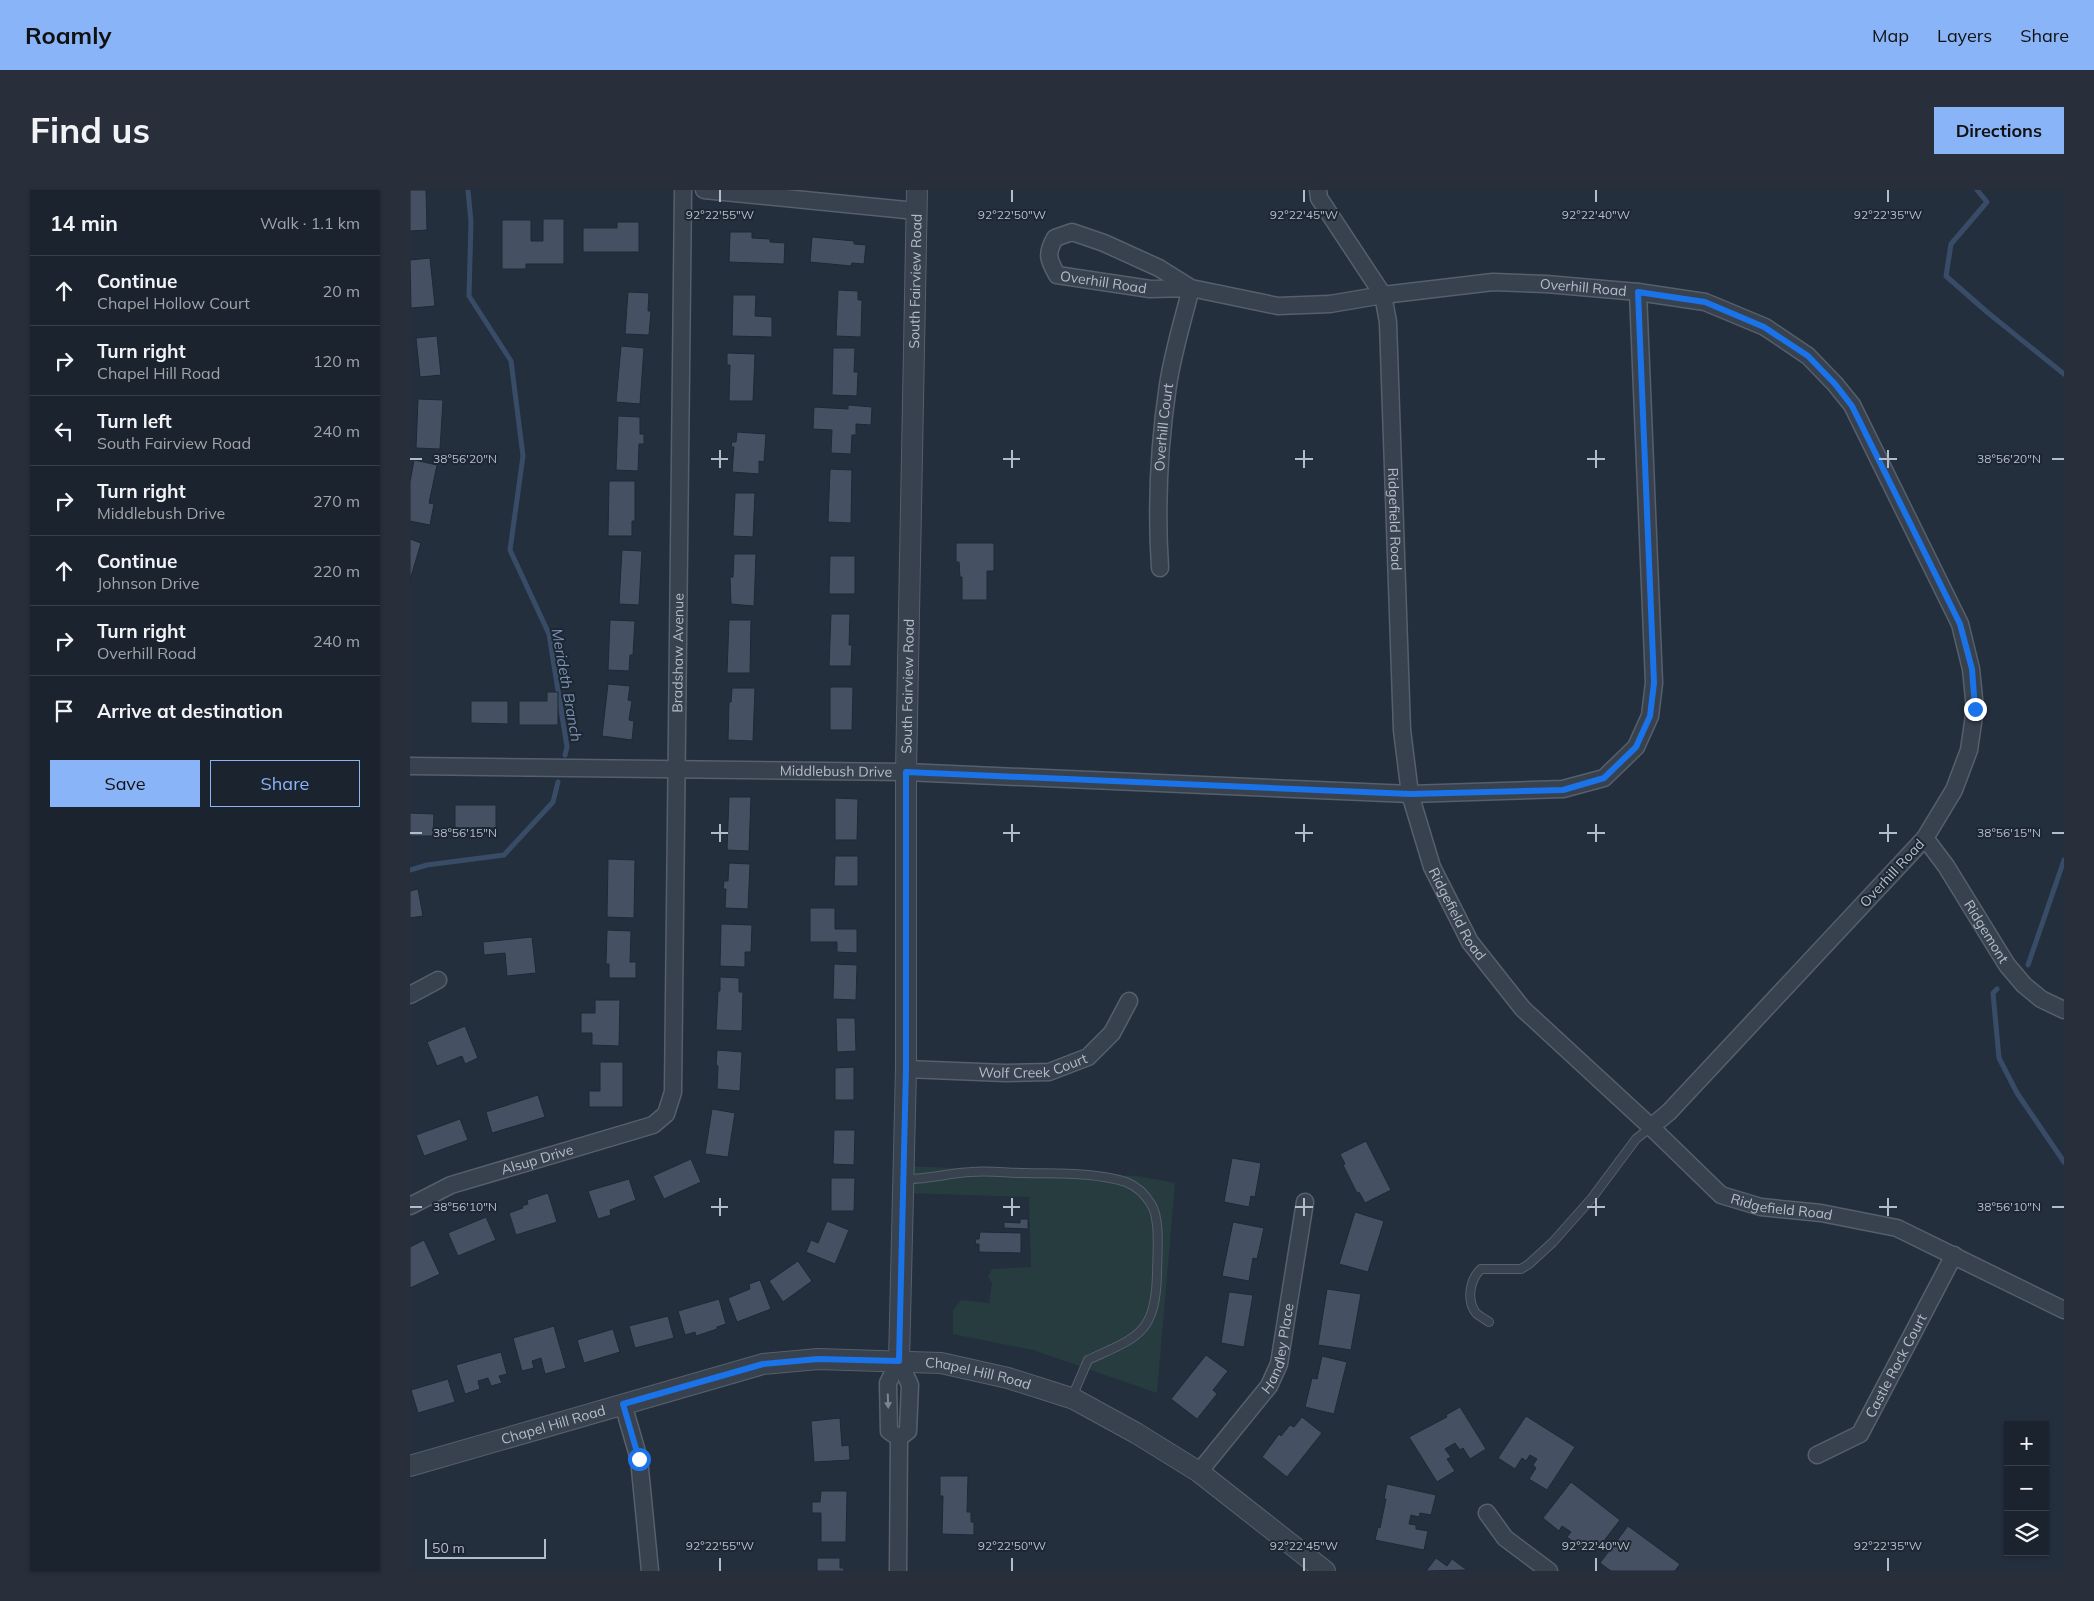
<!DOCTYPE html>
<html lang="en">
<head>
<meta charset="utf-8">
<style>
  :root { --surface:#1b232e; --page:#282f3a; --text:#f1f3f6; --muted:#a0a4aa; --line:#39404a; --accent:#8ab4f8 }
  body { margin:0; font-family:Mulish,sans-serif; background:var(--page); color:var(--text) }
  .controls { position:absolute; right:15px; bottom:15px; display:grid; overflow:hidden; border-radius:0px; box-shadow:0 1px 4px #0004 }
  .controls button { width:45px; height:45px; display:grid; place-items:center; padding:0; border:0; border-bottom:1px solid var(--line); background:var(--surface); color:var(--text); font:25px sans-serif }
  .scale { position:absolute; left:15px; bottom:12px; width:121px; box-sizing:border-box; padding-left:5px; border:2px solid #b4bcc9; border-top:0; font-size:14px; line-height:18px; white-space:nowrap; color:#b4bcc9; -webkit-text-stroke:4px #1d2633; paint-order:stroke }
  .stop { position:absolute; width:15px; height:15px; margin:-11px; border:4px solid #1a73e8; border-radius:50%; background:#fff }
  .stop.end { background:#1a73e8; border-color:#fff; box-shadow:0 1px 5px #0008 }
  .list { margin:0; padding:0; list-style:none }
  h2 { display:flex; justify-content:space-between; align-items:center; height:65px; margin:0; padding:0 20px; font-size:21px }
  h2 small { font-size:16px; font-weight:400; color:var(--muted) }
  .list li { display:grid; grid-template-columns:32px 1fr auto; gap:15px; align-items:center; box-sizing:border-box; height:70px; padding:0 20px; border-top:1px solid var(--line) }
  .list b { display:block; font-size:19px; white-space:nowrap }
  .list p { margin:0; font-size:16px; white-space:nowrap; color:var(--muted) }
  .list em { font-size:16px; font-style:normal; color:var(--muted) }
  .actions { display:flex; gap:10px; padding:15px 20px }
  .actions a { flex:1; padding:11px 0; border:1px solid var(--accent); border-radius:0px; text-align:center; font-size:18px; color:var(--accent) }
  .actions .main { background:var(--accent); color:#111 }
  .icon { flex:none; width:28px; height:28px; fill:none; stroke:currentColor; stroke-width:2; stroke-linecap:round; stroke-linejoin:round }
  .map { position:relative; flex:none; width:1654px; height:1381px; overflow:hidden; border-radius:0px }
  header { display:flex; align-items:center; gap:30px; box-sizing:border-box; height:70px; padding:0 25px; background:var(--accent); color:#111 }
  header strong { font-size:24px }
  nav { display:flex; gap:28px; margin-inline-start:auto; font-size:18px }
  .intro { display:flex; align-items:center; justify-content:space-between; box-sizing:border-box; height:120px; padding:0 30px }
  h1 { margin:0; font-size:35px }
  .button { padding:12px 22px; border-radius:0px; background:var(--accent); color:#111; font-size:18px; font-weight:700 }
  main { display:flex; gap:30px; padding:0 30px }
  aside { flex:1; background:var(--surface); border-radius:0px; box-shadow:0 1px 4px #0004 }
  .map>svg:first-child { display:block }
  .green { fill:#263c3f }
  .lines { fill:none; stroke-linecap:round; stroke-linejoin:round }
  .stream { stroke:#394c67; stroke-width:5 }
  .building { fill:#455162; stroke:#1f2835 }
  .service-casing { stroke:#565f6c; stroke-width:10 }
  .minor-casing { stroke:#565f6c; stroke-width:19 }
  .tertiary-casing { stroke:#565f6c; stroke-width:22 }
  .service { stroke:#38414e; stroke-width:8 }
  .minor { stroke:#38414e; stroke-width:16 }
  .tertiary { stroke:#38414e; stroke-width:20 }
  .oneway { fill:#7c8592 }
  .route { stroke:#1a73e8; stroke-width:6 }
  .ticks { fill:none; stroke:#b4bcc9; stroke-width:2 }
  .labels { text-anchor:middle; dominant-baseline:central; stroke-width:4; stroke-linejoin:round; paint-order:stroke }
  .street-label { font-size:14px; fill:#b4bcc9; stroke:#1d2633 }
  .water-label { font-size:15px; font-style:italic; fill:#7c92b1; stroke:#1d2633 }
  .ticks-label { font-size:12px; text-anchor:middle; fill:#b4bcc9; stroke:#1d2633; stroke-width:4; stroke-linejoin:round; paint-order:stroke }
</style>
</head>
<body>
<header>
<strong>Roamly</strong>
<nav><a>Map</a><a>Layers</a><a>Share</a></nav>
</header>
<div class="intro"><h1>Find us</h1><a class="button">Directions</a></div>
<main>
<aside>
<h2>14 min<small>Walk · 1.1 km</small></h2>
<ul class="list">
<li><svg class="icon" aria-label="ahead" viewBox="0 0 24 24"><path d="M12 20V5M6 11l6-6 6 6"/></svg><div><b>Continue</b><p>Chapel Hollow Court</p></div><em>20 m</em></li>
<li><svg class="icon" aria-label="right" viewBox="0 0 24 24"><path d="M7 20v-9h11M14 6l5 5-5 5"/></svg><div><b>Turn right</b><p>Chapel Hill Road</p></div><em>120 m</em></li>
<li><svg class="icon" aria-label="left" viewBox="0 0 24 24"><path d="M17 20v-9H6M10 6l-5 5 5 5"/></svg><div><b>Turn left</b><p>South Fairview Road</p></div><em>240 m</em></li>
<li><svg class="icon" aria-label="right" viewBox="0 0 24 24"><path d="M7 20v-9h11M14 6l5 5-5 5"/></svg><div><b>Turn right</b><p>Middlebush Drive</p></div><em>270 m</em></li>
<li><svg class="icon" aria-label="ahead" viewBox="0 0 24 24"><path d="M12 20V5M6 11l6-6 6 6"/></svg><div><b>Continue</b><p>Johnson Drive</p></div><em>220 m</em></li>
<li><svg class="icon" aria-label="right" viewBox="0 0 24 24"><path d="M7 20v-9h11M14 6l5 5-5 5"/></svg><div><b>Turn right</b><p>Overhill Road</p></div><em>240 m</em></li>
<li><svg class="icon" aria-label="arrive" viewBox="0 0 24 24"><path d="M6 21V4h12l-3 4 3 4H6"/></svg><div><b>Arrive at destination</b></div></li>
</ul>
<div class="actions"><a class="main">Save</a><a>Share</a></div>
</aside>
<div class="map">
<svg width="1654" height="1381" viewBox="0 0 1654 1381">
  <rect width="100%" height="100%" fill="#242f3e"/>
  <!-- green -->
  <path class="green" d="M496,976L727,986L765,993L747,1203L623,1160L543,1144V1120L551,1110L579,1113L582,1093L578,1087L582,1079L621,1077L619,1007L496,1003Z"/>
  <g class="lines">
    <!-- stream -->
    <path class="stream" d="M58,0L61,32L59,106L101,171L113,266L100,360L139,444L157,557L155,565
      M1567,0L1577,12L1541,54L1536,86L1577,122L1654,184
      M0,680L17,675L94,665L143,612L148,592
      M1618,775L1654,670
      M1587,799L1583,803L1589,868L1607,903L1654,972"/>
  </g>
  <!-- building -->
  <path class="building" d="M0,0H16L17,40L0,41Z
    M133,29H154V74H116V79H92V30H121V51H133Z
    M207,32H229V62H173V38H207Z
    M320,42H342V48L360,49V52L375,53L374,74L319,72Z
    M402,47L444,51V54L456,55L454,74L442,73L441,76L400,72Z
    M20,68L25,116L1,118L0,70Z
    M428,100L448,101V110H452L451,147L426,146Z
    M218,102L239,103L238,121H241L239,145L215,144Z
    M323,105H346L345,126L362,127V147L322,146Z
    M27,146L31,185L10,187L6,148Z
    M211,156L234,158L230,214L206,212Z
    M423,158H445L444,182H448L447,206L422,205Z
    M317,163L345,164L343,211H319L320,175H317Z
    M8,209L33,210L30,259L6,258Z
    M438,215L462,217L461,235L446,234V245H442L441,264L421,263L422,240L403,239L404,217L438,219Z
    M208,226L230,227V244H234V254H229L228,281L206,280Z
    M327,242L356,244L354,272L349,271V284L322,282L324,257H321L322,252H326Z
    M4,270L27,275L19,313L24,314L20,335L0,331V292Z
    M420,279L442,280L441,333L418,332Z
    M199,291H225V331H222V346H198Z
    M325,303H345L343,347L323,346Z
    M0,349L11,353L0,390Z
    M546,353H584V381H577V410H552V387H550L549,372H546Z
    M212,360L232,361L229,415L209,414Z
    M324,364H346L344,416L321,414L320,387H323Z
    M420,366H445V404H419Z
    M421,424H440L439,455H442L441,476H419Z
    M200,430L225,431L223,465H220L219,481L198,480Z
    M319,430H341L340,483H317Z
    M198,494L220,496L218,510L222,511L219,530L224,531L222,550L192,546Z
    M420,497H443L442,540H420Z
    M322,498H345L343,551L318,550L319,512H321Z
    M137,502H148V535H109V511H137Z
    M61,511H98V534L61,533Z
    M319,607H341L339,661L317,660Z
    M425,608L448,609L447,650H425Z
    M45,615H86V638H45Z
    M0,623L24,624L23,646H0Z
    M425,666H448V696H424Z
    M198,669L225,670L224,728L197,727Z
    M319,673L340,674L338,719L315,718L316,699H313L314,691H318Z
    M8,699L13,726L0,728V701Z
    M400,718H425V739H447V763L427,762V752H400Z
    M311,734L342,735L341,762H335V777L310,776Z
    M197,740L221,741L220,772H226V788H199V774H196Z
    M122,747L126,783L97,786L95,763L74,765L73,752Z
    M424,774L447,775L446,810L423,809Z
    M310,787L329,788V802H333L332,841L306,840L308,801H310Z
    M185,810H210L209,856L182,855V843H171V823H185Z
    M426,828H445L446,861L427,862Z
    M55,836L68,868L55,874L52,866L27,876L17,852Z
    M307,860L332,862L330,901L307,899L308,876L306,875Z
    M190,872H213V917H179V901H190Z
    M444,877V910H425V878Z
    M128,905L135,927L82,943L76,922Z
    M302,919L325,923L318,967L295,964Z
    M50,929L58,950L14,966L6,945Z
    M424,940H445L444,975L423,974Z
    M956,951L981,1000L955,1013L949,1002L947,1003L933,975L935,974L930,964Z
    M822,968L851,973L845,1007L841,1006L839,1017L814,1012Z
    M281,969L291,992L254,1009L243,986Z
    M421,988H445L444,1021H421Z
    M219,989L226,1010L200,1020L201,1025L188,1029L178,1001Z
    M138,1003L147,1032L106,1045L99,1023L113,1018L112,1016L118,1014L117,1010Z
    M945,1022L974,1031L958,1082L929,1074Z
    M76,1027L86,1050L48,1066L38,1043Z
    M610,1029H618V1039L594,1038V1032L610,1033Z
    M417,1031L439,1040L425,1074L396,1062L401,1050L408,1053Z
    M823,1032L854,1038L847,1069L843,1068L839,1091L812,1086Z
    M570,1042L611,1043V1063L569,1062V1054H565L566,1049H569Z
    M14,1050L30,1084L0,1098V1057Z
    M388,1071L402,1091L373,1112L359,1091Z
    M350,1090L361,1119L327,1132L318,1108L340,1099L339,1094Z
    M917,1099L951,1104L941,1160L908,1155Z
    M819,1102L843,1105L834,1157L811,1153Z
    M309,1109L316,1134L307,1137V1139L286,1146L285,1142L275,1145L268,1121Z
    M258,1126L264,1148L225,1158L219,1136Z
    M144,1136L156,1178L135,1184L131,1168L122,1171L124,1178L112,1181L103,1148Z
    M203,1139L210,1162L174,1173L167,1150Z
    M91,1162L97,1184L89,1186L92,1193L81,1196L78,1188L68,1191L70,1199L55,1204L46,1175Z
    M796,1165L818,1181L803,1200L807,1204L787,1229L761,1209Z
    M912,1166L937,1172L924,1224L895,1217L902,1188L907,1189Z
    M38,1189L45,1212L8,1223L1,1200Z
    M1050,1217L1076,1259L1060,1269L1053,1258L1050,1260L1045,1253L1035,1259L1041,1267L1037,1269L1045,1281L1027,1292L999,1247L1037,1227L1036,1225Z
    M1116,1226L1165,1257L1137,1300L1119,1289L1126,1278L1123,1275L1127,1269L1120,1265L1116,1271L1112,1268L1105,1279L1088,1268Z
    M892,1227L912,1243L877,1287L852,1267L869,1244L871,1246L880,1235L884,1237Z
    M430,1228L432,1256L439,1255L440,1270L404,1272L401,1231Z
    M530,1286H558L557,1322H561V1332H564V1345L532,1344L533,1306H530Z
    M1161,1292L1210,1330L1187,1360L1177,1353L1172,1359L1157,1347L1161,1342L1152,1336L1149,1341L1133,1328Z
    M977,1294L1026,1305L1021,1325L1010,1323L1009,1327L1001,1325L999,1334L1006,1335V1339L1018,1341L1014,1360L965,1350L968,1337L970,1338L976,1309H974Z
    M411,1301H437L436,1352H411V1323H402V1312H410Z
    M1218,1336L1270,1374L1265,1381H1201L1190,1373Z
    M407,1368H430V1378H434V1381H407Z
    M1026,1368L1037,1376L1042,1369L1057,1380L1016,1381Z"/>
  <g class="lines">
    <defs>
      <path id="service" d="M494,989C517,990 538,983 561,982C578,980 597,983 614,983C648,984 683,982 716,992C726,996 735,1004 741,1014C751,1029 747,1066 747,1085C745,1145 727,1147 678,1170L662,1207
        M1079,1132C1075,1129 1069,1126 1066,1123C1056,1110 1060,1089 1071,1079H1111L1119,1074L1143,1052L1182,1008L1226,949L1241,937"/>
      <g id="minor">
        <path d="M294,0L506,21"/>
        <path id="s1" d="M908,0L909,8L973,105L978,132L992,540L1000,604L1022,677L1060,752L1113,819L1241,937L1311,1005L1351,1017L1411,1023L1487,1038L1654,1120"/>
        <path id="s2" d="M750,378C746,317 749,255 758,195C763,162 773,130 781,98L749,78L694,53L662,42L645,48C636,64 638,69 647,85L740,99L781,98L868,116L920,114L973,105L1083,92L1136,94L1228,102L1295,112L1355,137L1398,166L1425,194L1442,215L1550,434L1561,479L1565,519L1559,560L1544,600L1515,648L1259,922L1241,937"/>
        <path id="s3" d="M0,576L496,582L1000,604L1153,599L1194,588L1226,557L1240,526L1244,493L1228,102"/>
        <path id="s4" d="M1515,648L1536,676L1597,775L1614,795L1631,809L1654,820"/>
        <path d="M0,805L28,790"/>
        <path id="s5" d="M496,879L595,883L639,882L678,867L702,843L719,811"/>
        <path id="s6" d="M0,1016L41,995L243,935L256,924L263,902L273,0"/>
        <path d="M489,1171L478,1193L479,1241L489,1248"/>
        <path d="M489,1171L500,1195L498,1241L489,1248"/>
        <path d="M213,1214L229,1269L240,1381"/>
        <path id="s7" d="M1407,1265L1450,1244L1544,1065"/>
        <path id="s8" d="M789,1282L859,1196L869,1174L895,1012"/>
        <path d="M1077,1323L1095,1348L1139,1381"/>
        <path d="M488,1381L489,1248"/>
      </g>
      <g id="tertiary">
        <path id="s9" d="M489,1171L496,879V582L507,0"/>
        <path id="s10" d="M0,1276L353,1174L408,1169L531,1173L598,1188L664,1209L726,1243L789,1282L915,1381"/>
      </g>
    </defs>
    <!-- service casing -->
    <use href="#service" class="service-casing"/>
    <!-- minor casing -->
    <use href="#minor" class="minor-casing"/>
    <!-- tertiary casing -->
    <use href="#tertiary" class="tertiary-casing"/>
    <!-- service -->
    <use href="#service" class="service"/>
    <!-- minor -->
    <use href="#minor" class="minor"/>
    <!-- tertiary -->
    <use href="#tertiary" class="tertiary"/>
  </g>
  <!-- one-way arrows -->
  <defs><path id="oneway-solid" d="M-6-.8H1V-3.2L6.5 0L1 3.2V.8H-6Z" transform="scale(1.25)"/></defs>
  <use class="oneway" href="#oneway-solid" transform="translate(478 1211) rotate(88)"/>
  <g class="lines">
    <!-- route -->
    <path class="route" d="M229,1269L213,1214L353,1174L408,1169L489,1171L496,879V582L1000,604L1153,600L1194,588L1226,557L1240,526L1244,493L1228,102L1295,112L1354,137L1398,166L1425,194L1442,216L1550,434L1562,479L1565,519"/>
  </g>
  <!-- ticks -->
  <path class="ticks" d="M310,0V12M602,0V12M894,0V12M1186,0V12M1478,0V12M310,260V278M602,260V278M894,260V278M1186,260V278M1478,260V278M0,269H12M301,269H318M593,269H610M885,269H903M1177,269H1195M1469,269H1487M1642,269H1654M310,634V652M602,634V652M894,634V652M1186,634V652M1478,634V652M0,643H12M301,643H318M593,643H610M885,643H903M1177,643H1195M1469,643H1487M1642,643H1654M310,1008V1026M602,1008V1026M894,1008V1026M1186,1008V1026M1478,1008V1026M0,1017H12M301,1017H318M593,1017H610M885,1017H903M1177,1017H1195M1469,1017H1487M1642,1017H1654M310,1368V1381M602,1368V1381M894,1368V1381M1186,1368V1381M1478,1368V1381"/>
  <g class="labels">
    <!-- street labels -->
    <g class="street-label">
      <text stroke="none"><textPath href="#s2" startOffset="520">Overhill Road</textPath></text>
      <text stroke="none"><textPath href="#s9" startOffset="1080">South Fairview Road</textPath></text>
      <text stroke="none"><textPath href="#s2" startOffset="1004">Overhill Road</textPath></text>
      <text stroke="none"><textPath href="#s2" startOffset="141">Overhill Court</textPath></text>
      <text stroke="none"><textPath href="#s1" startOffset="349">Ridgefield Road</textPath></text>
      <text stroke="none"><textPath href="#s6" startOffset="736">Bradshaw Avenue</textPath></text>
      <text stroke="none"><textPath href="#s9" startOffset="675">South Fairview Road</textPath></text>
      <text stroke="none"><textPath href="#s3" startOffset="426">Middlebush Drive</textPath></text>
      <text transform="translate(1482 683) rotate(-47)">Overhill Road</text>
      <text stroke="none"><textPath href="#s1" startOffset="754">Ridgefield Road</textPath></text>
      <text stroke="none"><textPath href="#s4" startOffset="112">Ridgemont</textPath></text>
      <text stroke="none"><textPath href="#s5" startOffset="128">Wolf Creek Court</textPath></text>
      <text stroke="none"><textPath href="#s6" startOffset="136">Alsup Drive</textPath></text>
      <text stroke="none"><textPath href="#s1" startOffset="1204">Ridgefield Road</textPath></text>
      <text stroke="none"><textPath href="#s8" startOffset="150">Handley Place</textPath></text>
      <text stroke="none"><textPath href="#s7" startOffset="125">Castle Rock Court</textPath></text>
      <text stroke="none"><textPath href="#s10" startOffset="584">Chapel Hill Road</textPath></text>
      <text stroke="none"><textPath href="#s10" startOffset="149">Chapel Hill Road</textPath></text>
    </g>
    <!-- water labels -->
    <g class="water-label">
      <text transform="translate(157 495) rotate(80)">Merideth Branch</text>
    </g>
  </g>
  <g class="ticks-label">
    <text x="310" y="29">92°22'55"W</text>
    <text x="602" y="29">92°22'50"W</text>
    <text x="894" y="29">92°22'45"W</text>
    <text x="1186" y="29">92°22'40"W</text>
    <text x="1478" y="29">92°22'35"W</text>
    <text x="55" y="273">38°56'20"N</text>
    <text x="1599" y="273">38°56'20"N</text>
    <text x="55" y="647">38°56'15"N</text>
    <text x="1599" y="647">38°56'15"N</text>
    <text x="55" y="1021">38°56'10"N</text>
    <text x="1599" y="1021">38°56'10"N</text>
    <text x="310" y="1360">92°22'55"W</text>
    <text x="602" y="1360">92°22'50"W</text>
    <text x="894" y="1360">92°22'45"W</text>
    <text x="1186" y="1360">92°22'40"W</text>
    <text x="1478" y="1360">92°22'35"W</text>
  </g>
</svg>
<div class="controls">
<button>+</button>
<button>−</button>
<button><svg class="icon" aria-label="layers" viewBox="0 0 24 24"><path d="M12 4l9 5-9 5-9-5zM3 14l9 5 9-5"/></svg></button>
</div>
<div class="scale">50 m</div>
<div class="stop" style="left:229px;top:1269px"></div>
<div class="stop end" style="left:1565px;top:519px"></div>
</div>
</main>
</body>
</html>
